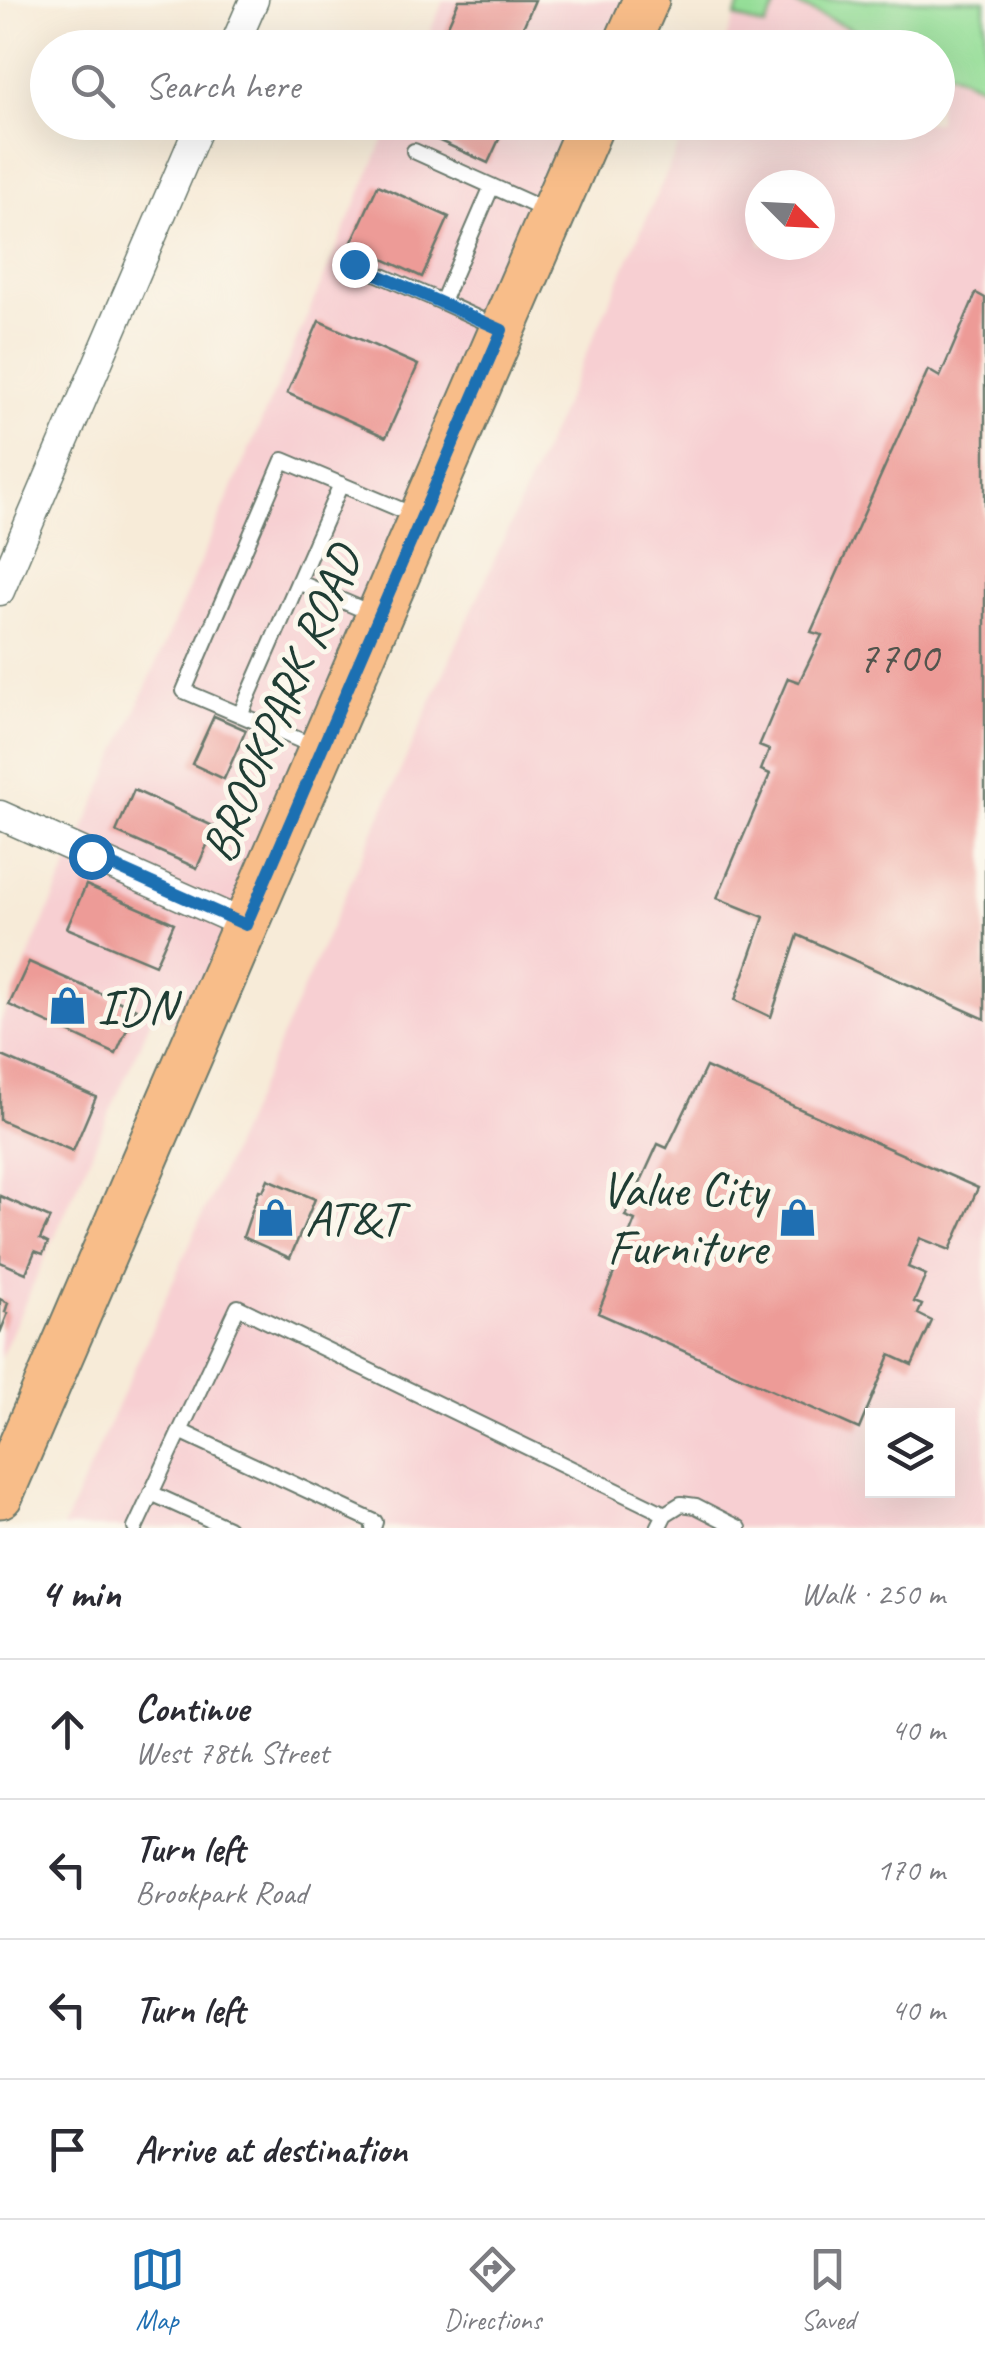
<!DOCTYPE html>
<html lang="en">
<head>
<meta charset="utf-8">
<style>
  :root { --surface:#fff; --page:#f7f7f7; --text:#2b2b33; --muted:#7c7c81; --line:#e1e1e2; --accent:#1f6fb2 }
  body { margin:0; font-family:Caveat,sans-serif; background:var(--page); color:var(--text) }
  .controls { position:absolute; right:30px; bottom:30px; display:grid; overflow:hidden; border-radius:0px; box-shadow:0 10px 40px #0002 }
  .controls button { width:90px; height:90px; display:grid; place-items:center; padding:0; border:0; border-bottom:2px solid var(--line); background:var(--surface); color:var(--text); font:50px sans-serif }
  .compass { position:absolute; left:745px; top:170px; width:90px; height:90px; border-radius:50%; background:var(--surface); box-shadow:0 10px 40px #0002; rotate:114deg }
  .stop { position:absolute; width:30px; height:30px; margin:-22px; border:8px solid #1f6fb2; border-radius:50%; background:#fff }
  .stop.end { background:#1f6fb2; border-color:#fff; box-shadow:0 2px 10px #0008 }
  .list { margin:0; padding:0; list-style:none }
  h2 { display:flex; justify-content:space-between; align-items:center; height:130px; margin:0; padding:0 40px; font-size:42px }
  h2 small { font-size:32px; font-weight:400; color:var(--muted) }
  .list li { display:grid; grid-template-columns:65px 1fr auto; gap:30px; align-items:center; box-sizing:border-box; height:140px; padding:0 40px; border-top:2px solid var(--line) }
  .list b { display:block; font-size:38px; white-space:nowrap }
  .list p { margin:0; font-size:32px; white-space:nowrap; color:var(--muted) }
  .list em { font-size:32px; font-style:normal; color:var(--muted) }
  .icon { flex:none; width:55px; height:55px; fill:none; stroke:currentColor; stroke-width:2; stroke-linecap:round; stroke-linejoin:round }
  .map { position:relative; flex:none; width:985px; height:1528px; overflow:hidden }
  .search { position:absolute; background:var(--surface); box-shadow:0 10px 40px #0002; left:30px; right:30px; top:30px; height:110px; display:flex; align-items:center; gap:25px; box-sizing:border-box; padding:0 35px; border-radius:55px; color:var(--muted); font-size:38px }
  .sheet { height:690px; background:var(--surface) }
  nav { display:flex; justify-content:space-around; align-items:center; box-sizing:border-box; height:140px; border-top:2px solid var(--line); background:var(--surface); font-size:28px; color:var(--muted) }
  nav a { display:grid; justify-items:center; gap:5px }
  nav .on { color:var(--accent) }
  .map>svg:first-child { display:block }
  .built { fill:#f7cfd2; fill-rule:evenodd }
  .green { fill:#95de98; stroke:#5a8e66; stroke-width:2.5 }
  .building { fill:#ed9b97 }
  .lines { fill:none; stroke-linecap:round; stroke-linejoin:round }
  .lane-casing { stroke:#6b7a6d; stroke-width:18 }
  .street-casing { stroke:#6b7a6d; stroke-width:31 }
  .primary-casing { stroke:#6b7a6d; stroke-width:49 }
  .lane { stroke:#fff; stroke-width:14 }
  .street { stroke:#fff; stroke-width:28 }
  .primary { stroke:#f8bd89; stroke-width:45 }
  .route { stroke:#1f6fb2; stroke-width:12 }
  .labels { text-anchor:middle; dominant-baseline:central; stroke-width:10; stroke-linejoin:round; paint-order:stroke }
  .number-label { font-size:45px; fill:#52544d }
  .street-label { font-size:50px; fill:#1f3d34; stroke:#fbf7ec }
  .poi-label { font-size:50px; fill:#1f3d34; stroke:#fbf7ec; text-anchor:start }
</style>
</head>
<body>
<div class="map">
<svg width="985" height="1528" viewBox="0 0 985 1528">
  <rect width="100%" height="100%" fill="#fbf7ec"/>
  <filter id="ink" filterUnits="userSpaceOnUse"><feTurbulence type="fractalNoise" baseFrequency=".01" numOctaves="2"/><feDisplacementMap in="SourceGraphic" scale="20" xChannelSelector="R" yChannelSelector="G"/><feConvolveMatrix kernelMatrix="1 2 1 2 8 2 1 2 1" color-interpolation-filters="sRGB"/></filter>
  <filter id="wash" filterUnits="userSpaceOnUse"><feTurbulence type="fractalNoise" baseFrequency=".0048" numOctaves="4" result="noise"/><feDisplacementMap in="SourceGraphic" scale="40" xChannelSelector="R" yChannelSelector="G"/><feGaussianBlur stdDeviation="2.25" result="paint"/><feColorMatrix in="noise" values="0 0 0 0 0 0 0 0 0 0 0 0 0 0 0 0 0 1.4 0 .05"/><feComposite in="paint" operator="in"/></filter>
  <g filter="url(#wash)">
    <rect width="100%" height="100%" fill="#f7ebd8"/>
    <!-- built -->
    <path class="built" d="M444,0H631L611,47L423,48Z
      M779,0H786L893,47L722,48L735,17L765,27Z
      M938,67L985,88V1528H63L689,123L938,122ZM760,185H820V245H760ZM872,1416H948V1490H872Z
      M391,123H578L185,1026L94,986L153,1015L0,1359V1023Z"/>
    <!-- green -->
    <path class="green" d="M742,0H779L765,27L735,17Z
      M786,0H985V88L938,67V48L893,47Z"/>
    <g id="blocks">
      <!-- building -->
      <path class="building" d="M459,0H535L514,48H438Z
        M398,122H507L488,163Z
        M378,185L449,217L422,277L351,244Z
        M976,293L985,298V1019L798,935L771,1017L735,1000L764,917L717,898L770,774L761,770L769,750L759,746L788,678L799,682L822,635L811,632L928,370L940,377Z
        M319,321L418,365L386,437L287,393Z
        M214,716L246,730L224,779L192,764Z
        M134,790L215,827L197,868L116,832Z
        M86,885L174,923L155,965L67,928Z
        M29,962L136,1009L116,1054L9,1005Z
        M0,1055L96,1097L73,1151L0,1120Z
        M706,1067L978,1188L950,1250L920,1238L908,1267L926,1275L914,1302L922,1305L918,1314L932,1321L912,1365L890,1355L859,1429L598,1313L635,1220L625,1216L658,1144L667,1148Z
        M268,1179L315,1199L290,1258L243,1237L259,1190L263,1191Z
        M0,1196L50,1218L40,1239L48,1243L43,1254L35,1251L26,1273L0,1262Z
        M0,1299L8,1303L5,1312L8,1313L0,1333Z"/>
    </g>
  </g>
  <g filter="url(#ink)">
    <use href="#blocks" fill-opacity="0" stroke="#6b7a6d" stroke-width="2.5"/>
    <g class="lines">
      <defs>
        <path id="lane" d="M414,151L547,211
          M492,186L442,302L499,328
          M355,264L442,302
          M298,582L371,613
          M240,715L341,484
          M316,747L184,691L283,460L416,516
          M180,1431L375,1522L373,1528
          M151,1493L228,1528
          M665,1514L681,1504L696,1506L739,1528
          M135,1528L238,1307L665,1514L658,1528"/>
        <path id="street" d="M233,48L254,0
          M0,591L201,122
          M0,815L246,925"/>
        <path id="primary" d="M625,48L646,0
          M0,1495L592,122"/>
      </defs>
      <!-- lane casing -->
      <use href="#lane" class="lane-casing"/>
      <!-- street casing -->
      <use href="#street" class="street-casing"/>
      <!-- primary casing -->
      <use href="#primary" class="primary-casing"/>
      <!-- lane -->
      <use href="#lane" class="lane"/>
      <!-- street -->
      <use href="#street" class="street"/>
      <!-- primary -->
      <use href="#primary" class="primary"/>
    </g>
  </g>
  <g class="lines" filter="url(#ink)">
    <!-- route -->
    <path class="route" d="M91,856L246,925L502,330L354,264"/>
  </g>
  <!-- icons -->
  <defs>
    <symbol id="shop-bare" viewBox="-9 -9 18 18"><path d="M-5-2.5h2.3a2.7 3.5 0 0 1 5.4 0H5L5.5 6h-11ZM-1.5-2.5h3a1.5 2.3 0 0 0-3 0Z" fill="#1f6fb2" stroke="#fbf7ec" stroke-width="2.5" paint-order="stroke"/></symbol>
  </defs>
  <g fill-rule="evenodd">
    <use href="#shop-bare" x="40" y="978" width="55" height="55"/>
    <use href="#shop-bare" x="248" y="1190" width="55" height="55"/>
    <use href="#shop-bare" x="770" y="1190" width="55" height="55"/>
  </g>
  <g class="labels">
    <!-- number labels -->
    <g class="number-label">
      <text x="898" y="657">7700</text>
    </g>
    <!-- street labels -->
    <g class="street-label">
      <text transform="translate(281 704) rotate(-67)">BROOKPARK ROAD</text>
    </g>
    <!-- poi labels -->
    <g class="poi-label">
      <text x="97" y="1006">IDN</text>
      <text x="767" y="1189" text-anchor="end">Value City<tspan x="767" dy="58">Furniture</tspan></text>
      <text x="305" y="1218">AT&amp;T</text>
    </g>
  </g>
</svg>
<div class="controls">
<button><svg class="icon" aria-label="layers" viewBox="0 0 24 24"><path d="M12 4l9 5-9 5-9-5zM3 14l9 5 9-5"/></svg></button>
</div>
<svg class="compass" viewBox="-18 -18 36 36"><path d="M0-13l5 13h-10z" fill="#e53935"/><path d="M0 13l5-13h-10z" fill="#7c7c81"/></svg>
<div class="stop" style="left:91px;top:856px"></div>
<div class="stop end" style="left:354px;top:264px"></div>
<div class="search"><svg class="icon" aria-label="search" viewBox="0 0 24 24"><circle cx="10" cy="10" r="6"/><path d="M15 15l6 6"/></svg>Search here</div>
</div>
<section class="sheet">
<h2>4 min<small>Walk · 250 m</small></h2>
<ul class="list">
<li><svg class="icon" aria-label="ahead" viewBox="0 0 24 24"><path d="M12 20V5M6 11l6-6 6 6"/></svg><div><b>Continue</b><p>West 78th Street</p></div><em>40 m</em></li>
<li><svg class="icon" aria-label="left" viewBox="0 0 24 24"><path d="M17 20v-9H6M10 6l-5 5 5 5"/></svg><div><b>Turn left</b><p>Brookpark Road</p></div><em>170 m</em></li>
<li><svg class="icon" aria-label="left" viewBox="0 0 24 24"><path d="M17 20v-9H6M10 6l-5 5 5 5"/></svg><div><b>Turn left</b></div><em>40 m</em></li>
<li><svg class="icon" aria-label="arrive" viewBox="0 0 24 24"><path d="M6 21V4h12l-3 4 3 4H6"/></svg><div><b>Arrive at destination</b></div></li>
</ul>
</section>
<nav>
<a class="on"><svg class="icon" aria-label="map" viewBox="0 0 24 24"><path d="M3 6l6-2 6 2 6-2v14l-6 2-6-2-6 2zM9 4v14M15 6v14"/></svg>Map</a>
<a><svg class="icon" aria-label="directions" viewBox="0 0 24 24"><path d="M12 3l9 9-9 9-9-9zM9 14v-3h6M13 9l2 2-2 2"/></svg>Directions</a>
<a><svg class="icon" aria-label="saved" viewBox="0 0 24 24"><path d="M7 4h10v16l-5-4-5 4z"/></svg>Saved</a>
</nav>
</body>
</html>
